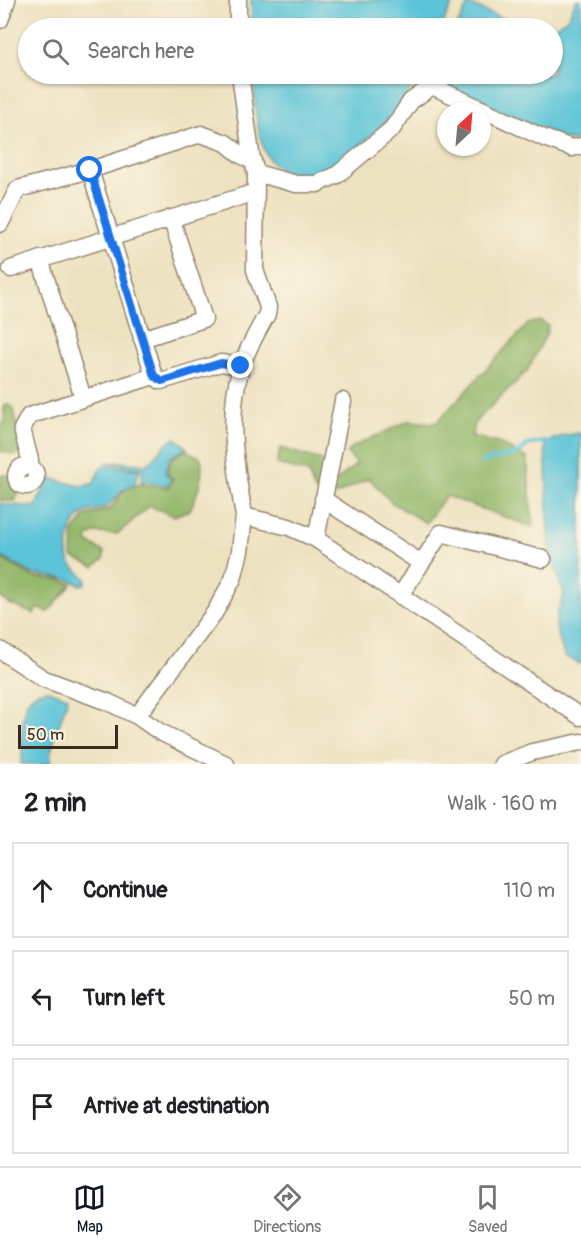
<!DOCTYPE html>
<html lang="en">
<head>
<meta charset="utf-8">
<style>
  :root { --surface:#fff; --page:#f6f6f6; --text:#202124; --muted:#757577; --line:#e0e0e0; --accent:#111827 }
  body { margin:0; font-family:Pangolin,sans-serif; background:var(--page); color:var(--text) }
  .compass { position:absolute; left:437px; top:102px; width:54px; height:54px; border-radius:50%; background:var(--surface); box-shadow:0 2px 4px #0004; rotate:26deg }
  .scale { position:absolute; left:18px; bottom:15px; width:100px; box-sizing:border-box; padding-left:6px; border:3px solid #3b2a1e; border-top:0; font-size:16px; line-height:21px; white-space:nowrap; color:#3b2a1e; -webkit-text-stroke:4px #fcf5e5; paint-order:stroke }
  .stop { position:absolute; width:18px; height:18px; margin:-14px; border:4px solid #1a73e8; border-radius:50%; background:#fff }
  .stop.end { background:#1a73e8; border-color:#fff; box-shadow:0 2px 6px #0008 }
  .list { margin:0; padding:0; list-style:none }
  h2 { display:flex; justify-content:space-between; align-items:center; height:78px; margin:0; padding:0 24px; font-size:26px }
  h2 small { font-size:20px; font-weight:400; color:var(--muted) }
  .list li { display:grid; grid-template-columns:39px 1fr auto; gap:18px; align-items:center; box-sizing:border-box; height:96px; margin:0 12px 12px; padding:0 12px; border:2px solid var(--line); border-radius:0px }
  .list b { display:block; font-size:22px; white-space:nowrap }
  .list em { font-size:20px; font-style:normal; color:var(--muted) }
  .icon { flex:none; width:33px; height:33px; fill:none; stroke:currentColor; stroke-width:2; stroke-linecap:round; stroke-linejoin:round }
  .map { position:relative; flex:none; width:581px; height:764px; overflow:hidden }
  .search { position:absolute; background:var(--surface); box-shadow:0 2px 4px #0004; left:18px; right:18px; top:18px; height:66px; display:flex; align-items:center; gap:15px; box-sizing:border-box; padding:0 21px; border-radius:33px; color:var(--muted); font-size:22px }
  .sheet { height:402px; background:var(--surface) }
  nav { display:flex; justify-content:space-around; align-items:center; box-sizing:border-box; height:84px; border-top:2px solid var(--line); background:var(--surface); font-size:16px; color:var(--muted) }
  nav a { display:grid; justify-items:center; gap:3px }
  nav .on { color:var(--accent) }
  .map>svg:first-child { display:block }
  .forest { fill:#94b86c; stroke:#687145; stroke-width:1.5 }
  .water { fill:#5cc4d8; stroke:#4c777b; stroke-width:1.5 }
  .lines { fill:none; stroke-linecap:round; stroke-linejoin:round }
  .stream { stroke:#5cc4d8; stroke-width:4 }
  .minor-casing { stroke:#94866f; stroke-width:19 }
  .minor { stroke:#fff; stroke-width:16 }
  .route { stroke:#1a73e8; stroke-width:8 }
</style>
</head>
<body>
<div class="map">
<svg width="581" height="764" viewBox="0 0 581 764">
  <rect width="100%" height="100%" fill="#fcf5e5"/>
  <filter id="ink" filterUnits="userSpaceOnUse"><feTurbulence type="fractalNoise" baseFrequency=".0167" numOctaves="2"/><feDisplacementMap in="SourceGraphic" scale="12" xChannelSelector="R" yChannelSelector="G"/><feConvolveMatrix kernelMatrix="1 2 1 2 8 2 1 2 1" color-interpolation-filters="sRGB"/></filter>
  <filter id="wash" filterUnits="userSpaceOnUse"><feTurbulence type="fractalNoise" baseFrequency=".008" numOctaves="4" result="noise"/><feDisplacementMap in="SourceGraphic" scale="24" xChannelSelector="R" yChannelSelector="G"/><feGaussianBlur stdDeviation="1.35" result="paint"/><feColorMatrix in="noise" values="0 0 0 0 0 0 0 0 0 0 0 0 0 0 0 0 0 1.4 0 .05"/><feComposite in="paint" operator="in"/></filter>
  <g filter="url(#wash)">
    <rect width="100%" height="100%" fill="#ede2c0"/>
    <!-- forest -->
    <path class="forest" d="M541,321L548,326L546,335L527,371L476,421L472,436L501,444L527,458L533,527L446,496L426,523L392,503L369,478L336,495L315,491L308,473L277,464L280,448L322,460L332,484L357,464L347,453L354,446L408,421L436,423L529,323Z
      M9,405L14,409L21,450L16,455L0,451V425L4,424V406Z
      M186,450L201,458C204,478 198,492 190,510L174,516L150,506L117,534L94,533L88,537L87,542L104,552V559L94,567L72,557L73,532L85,516L111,508L125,489L141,484L168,488L173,479L167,473L172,458Z
      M7,475L15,482L19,492L15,501H0V476Z
      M0,558L34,577L62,580L72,584L48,612L37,608L34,614L10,604L0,597Z"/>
    <!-- water -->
    <path class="water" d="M251,0H454L441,28H252Z
      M576,0H581V139L574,141L565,140L436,82L432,77L434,74H552L553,29L569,16Z
      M468,4L524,28H456Z
      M254,74H419C403,107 382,126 355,150C347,157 340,166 331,171C321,178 302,178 291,174C283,171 274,167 269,159C256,138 254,97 254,74Z
      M581,433V664L564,656L556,627L557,614L564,594L550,554L545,444C556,436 568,435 581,433Z
      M176,438L187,448L170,457L165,473L171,479L167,486L141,481L143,469L104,463L120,462L147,465L167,443Z
      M102,466L140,470L134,485C116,489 118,501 105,507C98,510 89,510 83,514C70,522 64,548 70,562C73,568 82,574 86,579L85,584L81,585L67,579L33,574L0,556V504L35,507L49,478L80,486L93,484Z
      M48,690L68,697L51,751L50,764H21C26,739 12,691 48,690Z"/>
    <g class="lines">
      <!-- stream -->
      <path class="stream" d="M481,462L519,453L527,445L544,442L551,443"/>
    </g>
  </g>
  <g filter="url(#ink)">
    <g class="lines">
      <defs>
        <path id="minor" d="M0,20L7,0
          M238,28V0
          M240,74L251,154L256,173L255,270L268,307L267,314C258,331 246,350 241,368C226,416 236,468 244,516L289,527L316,539L581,717
          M90,170L154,376
          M256,173L296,184H317L337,175L392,129L411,101L432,86L544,138L572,148L581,146
          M0,224L18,189L90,170L201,134L226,143L241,155L253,161
          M40,259L83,398
          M11,269L256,192
          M142,339L204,319L171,218
          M16 476a10 10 0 1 1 20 0a10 10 0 1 1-20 0Z
          M29,467L30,460L22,429L29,416L154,376L161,381L221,363L241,366
          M323,499L421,563
          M316,539L343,401
          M400,596L441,533L543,559
          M0,650L44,679L108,702L137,716L160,732L226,764
          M137,716L215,612L233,579L240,551L244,516
          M502,764L532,752L581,742"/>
      </defs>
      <!-- minor casing -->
      <use href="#minor" class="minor-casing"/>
      <!-- minor -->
      <use href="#minor" class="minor"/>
    </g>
  </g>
  <g class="lines" filter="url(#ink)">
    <!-- route -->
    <path class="route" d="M90,170L154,376L162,381L221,363L241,366"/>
  </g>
</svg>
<svg class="compass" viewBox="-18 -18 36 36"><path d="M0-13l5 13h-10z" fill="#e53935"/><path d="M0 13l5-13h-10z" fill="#757577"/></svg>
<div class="scale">50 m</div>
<div class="stop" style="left:90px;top:170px"></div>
<div class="stop end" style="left:241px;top:366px"></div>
<div class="search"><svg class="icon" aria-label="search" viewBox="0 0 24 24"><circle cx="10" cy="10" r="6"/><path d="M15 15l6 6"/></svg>Search here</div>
</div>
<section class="sheet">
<h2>2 min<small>Walk · 160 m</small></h2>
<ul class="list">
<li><svg class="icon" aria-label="ahead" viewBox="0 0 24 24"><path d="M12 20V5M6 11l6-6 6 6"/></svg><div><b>Continue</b></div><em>110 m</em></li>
<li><svg class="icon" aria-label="left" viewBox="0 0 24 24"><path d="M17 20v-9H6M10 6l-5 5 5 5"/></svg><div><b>Turn left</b></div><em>50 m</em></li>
<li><svg class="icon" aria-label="arrive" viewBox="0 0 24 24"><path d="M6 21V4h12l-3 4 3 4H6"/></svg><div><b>Arrive at destination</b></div></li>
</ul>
</section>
<nav>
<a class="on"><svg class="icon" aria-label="map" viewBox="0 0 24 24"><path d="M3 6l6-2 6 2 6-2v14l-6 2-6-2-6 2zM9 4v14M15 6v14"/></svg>Map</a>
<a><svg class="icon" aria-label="directions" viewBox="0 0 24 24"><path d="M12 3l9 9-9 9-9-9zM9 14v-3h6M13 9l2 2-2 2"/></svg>Directions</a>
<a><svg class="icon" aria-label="saved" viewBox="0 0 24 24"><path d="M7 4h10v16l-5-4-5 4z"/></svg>Saved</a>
</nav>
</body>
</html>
